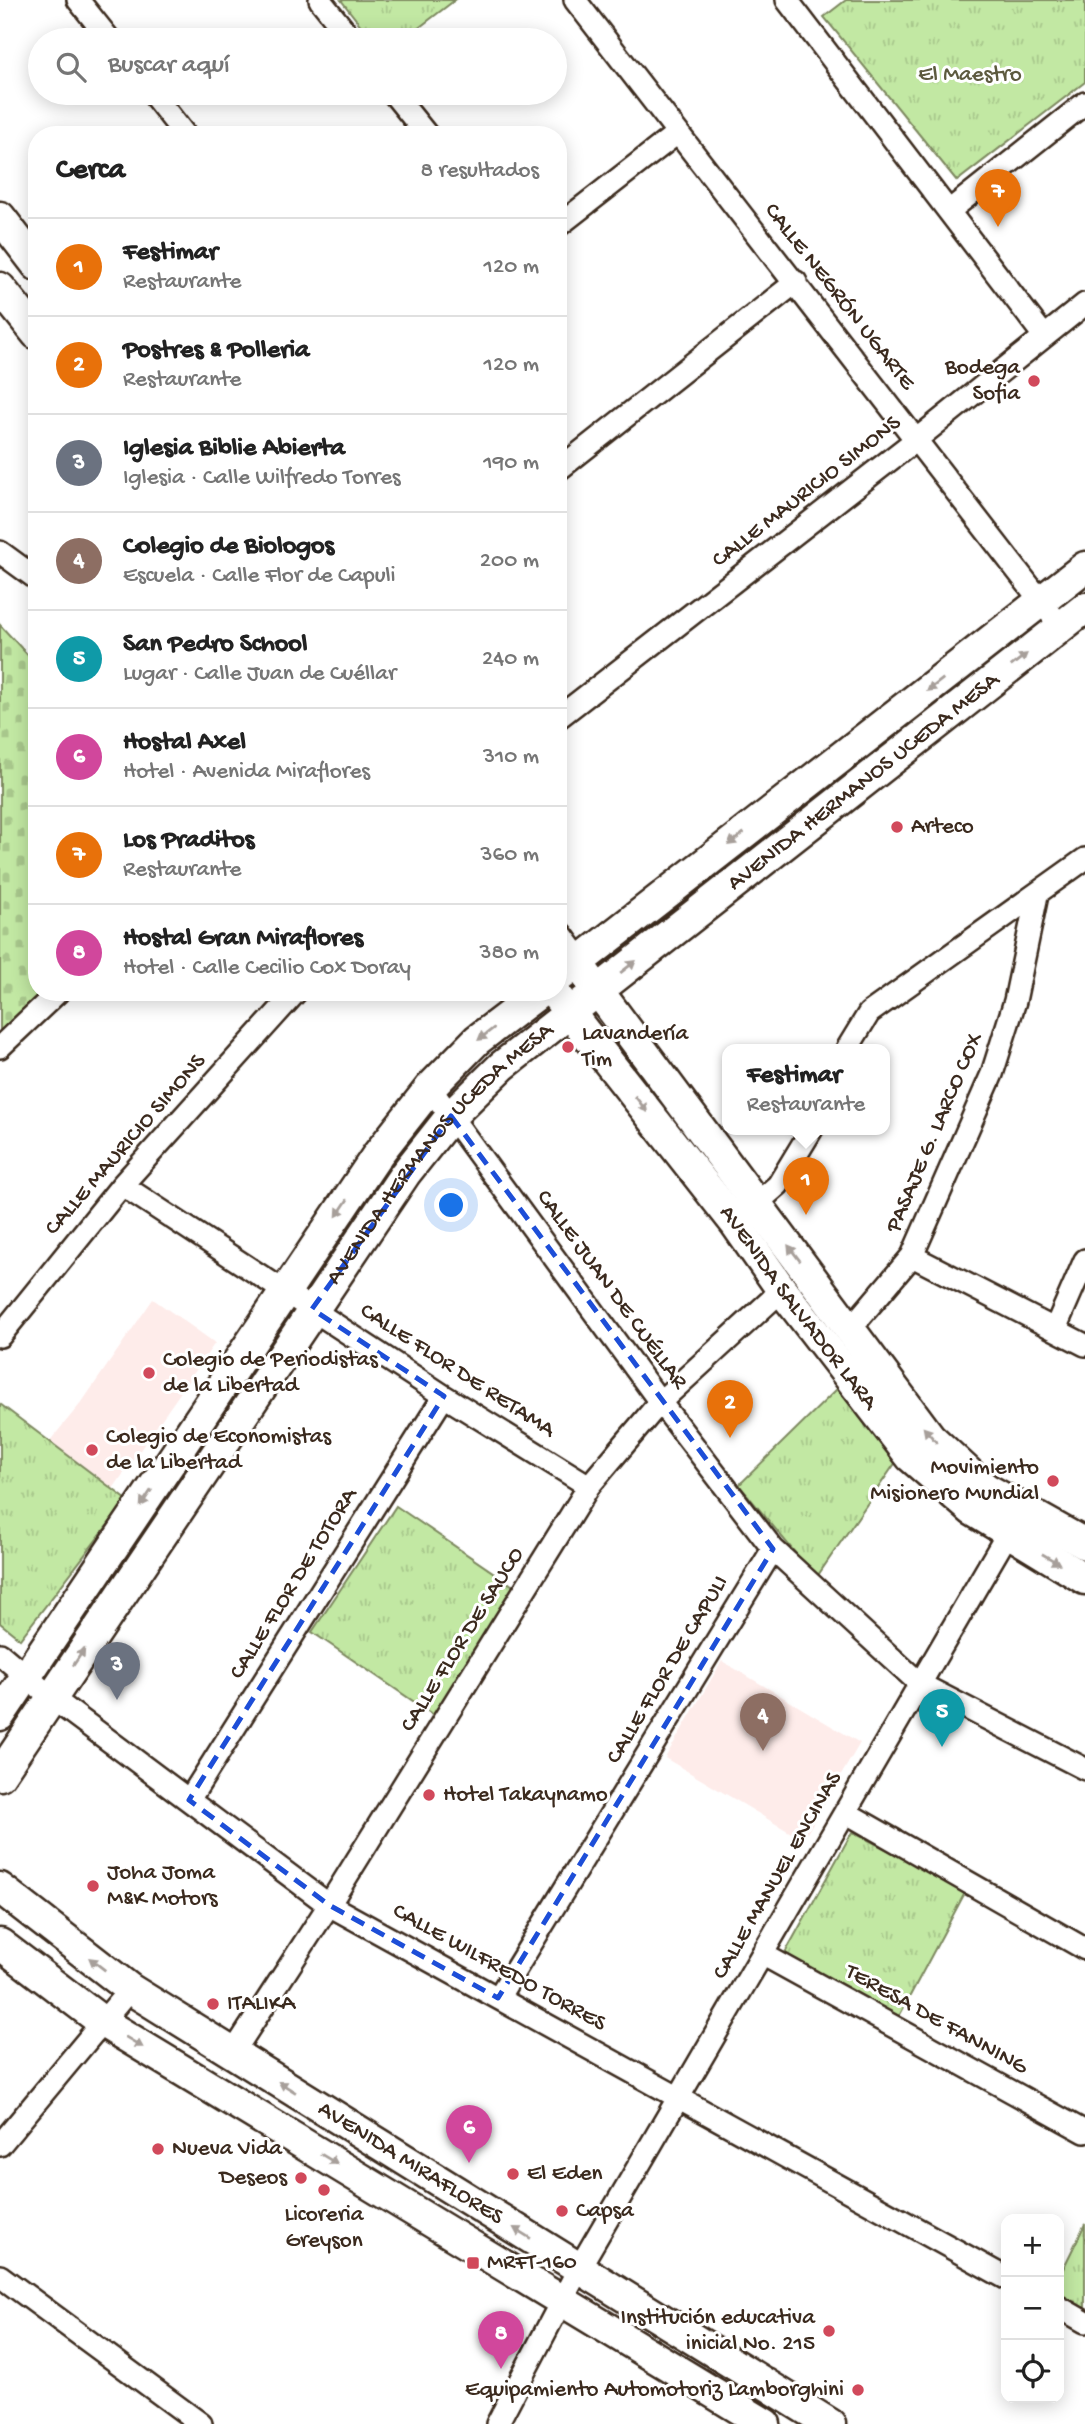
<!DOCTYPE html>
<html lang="es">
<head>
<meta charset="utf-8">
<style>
  :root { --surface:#fff; --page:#f2f2f2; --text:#222; --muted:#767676; --line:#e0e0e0; --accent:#1a73e8 }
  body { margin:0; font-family:"Gochi Hand",sans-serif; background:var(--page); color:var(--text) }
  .controls { position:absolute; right:21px; bottom:21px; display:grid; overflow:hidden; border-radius:14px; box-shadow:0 4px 18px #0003 }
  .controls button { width:63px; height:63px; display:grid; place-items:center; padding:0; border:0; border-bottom:2px solid var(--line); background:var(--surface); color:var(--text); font:35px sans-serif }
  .you { position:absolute; left:452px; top:1206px; width:24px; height:24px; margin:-18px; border:5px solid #fff; border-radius:50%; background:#1a73e8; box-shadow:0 0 0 10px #1a73e833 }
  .badge { display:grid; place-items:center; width:46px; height:46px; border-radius:50%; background:var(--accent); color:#fff; font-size:23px; font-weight:700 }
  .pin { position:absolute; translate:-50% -58px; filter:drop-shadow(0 2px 4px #0008) }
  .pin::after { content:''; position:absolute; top:37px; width:24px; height:21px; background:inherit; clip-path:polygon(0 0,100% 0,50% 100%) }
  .popup { position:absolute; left:722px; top:1044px; width:168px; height:91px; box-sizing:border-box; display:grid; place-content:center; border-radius:14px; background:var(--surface); filter:drop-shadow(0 2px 5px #0005); font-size:23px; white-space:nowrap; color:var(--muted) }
  .popup b { font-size:26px; color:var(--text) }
  .popup::after { content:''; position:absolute; left:50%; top:100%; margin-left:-14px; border:14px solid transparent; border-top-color:var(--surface) }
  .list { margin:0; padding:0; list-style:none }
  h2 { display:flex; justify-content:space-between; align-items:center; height:91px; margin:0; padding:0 28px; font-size:30px }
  h2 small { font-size:23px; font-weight:400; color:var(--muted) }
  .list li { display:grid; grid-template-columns:46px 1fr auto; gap:21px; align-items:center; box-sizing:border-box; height:98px; padding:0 28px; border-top:2px solid var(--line) }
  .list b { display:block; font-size:26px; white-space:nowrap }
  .list p { margin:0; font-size:23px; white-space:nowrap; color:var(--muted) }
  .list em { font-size:23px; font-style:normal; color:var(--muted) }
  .icon { flex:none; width:38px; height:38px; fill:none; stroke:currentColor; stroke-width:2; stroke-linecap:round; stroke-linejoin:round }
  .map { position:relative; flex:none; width:1085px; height:2424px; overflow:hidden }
  .search { position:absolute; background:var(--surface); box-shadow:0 4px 18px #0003; left:28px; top:28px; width:539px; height:77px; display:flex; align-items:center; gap:18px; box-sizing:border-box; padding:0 24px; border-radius:38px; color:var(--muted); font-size:26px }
  .panel { position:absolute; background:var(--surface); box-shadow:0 4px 18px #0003; left:28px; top:126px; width:539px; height:875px; border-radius:28px }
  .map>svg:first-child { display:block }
  .built { fill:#feecea }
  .grass { fill:url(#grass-tufts); stroke:#7e8960; stroke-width:2 }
  .cemetery { fill:url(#cemetery-stones); stroke:#7e8960; stroke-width:2 }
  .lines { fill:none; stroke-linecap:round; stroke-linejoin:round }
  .street-casing { stroke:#3b2a1e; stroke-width:26 }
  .secondary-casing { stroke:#3b2a1e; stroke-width:35 }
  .street { stroke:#fff; stroke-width:21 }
  .secondary { stroke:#fff; stroke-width:30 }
  .oneway { fill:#a79f9a }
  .marked { fill:none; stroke:#1d4ed8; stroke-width:5; stroke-dasharray:14 9; stroke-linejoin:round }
  .poi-dot { fill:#d1495b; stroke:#fff; stroke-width:2.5 }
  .labels { text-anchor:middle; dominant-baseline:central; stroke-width:6; stroke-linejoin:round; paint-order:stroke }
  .park-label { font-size:23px; fill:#5d5a3f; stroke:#fff }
  .street-label { font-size:23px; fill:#3b2a1e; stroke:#fff }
  .poi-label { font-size:23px; fill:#3b2a1e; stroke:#fff; text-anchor:start }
</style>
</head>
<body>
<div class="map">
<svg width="1085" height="2424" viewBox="0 0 1085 2424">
  <defs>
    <pattern id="grass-tufts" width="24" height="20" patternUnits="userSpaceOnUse" patternTransform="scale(1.75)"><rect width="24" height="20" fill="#c2e8a3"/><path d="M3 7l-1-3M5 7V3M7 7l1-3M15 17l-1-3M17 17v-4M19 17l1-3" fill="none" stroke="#a8c78c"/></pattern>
    <pattern id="cemetery-stones" width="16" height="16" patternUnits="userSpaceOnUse" patternTransform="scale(1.75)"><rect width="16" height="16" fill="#c2e8a3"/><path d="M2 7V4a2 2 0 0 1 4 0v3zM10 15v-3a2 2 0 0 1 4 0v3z" fill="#a8c78c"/></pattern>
  </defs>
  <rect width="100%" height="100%" fill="#fff"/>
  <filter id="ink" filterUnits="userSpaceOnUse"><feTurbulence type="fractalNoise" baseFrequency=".0143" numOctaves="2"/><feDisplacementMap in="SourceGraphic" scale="14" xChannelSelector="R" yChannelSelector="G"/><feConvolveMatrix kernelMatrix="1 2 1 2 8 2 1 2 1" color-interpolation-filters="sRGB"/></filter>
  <g filter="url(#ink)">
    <!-- built -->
    <path class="built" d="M153,1299L215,1343L110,1493L48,1443L82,1402Z
      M722,1661L860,1743L803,1840L665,1758Z"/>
    <!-- grass -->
    <path class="grass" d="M341,0H455L403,40H372Z
      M846,0H1085V82L957,181L824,17Z
      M839,1387L898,1459L816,1578L739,1485Z
      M0,1404L127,1500L20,1639L0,1623Z
      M396,1506L519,1590L435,1716L312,1632Z
      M852,1832L967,1889L896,2022L785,1953Z
      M1085,2224V2323L1059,2307V2277Z"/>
    <!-- cemetery -->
    <path class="cemetery" d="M0,625L37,665V992H58L0,1047Z"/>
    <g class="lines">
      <defs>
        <path id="street" d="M78,0L110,40
          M320,0L352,40
          M575,0L1061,627
          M787,0L1044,336
          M152,93L185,135
          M393,93L427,135
          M949,211L1085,103
          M558,226L676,134
          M558,470L796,282
          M0,552L37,579
          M558,718L917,439L1085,304
          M0,1047L58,992
          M847,1049L869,1013L1085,859
          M430,1088L660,1402L773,1549L920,1684L1085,1769
          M122,1185L444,1396L589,1486
          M747,1212L778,1185L812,1129
          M912,1256L1085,1345
          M850,1329L912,1256L992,1074L1015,1001L1037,895
          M1055,1329L1085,1260
          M0,1336L122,1185L296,992
          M0,1654L52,1698L329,1905L1006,2278
          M189,1800L444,1396
          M845,1812L1085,1949
          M762,1954L1085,2132
          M498,1998L773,1549
          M233,2053L329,1905L589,1486L660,1402L782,1290
          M0,2145L130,1989
          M0,2276L201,2424
          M1059,2307L1085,2322
          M497,2424L579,2268L1015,1521"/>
        <g id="secondary">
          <path d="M0,217L37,265"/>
          <path d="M0,288L37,334"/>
          <path d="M558,937L930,1437L985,1488L1085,1544"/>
          <path d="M558,978L1085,567"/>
          <path id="s1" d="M558,998L735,1223L782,1290L911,1457L972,1510L1085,1579"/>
          <path d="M0,1715L378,1154L430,1088L477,1040L540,992"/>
          <path id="s2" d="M0,1775L405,1174L451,1116L502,1066L1085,608"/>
          <path id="s3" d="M0,1888L130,1989L830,2424"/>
          <path d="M0,1944L104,2023L765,2424"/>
        </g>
      </defs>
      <!-- street casing -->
      <use href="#street" class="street-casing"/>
      <!-- secondary casing -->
      <use href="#secondary" class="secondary-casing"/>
      <!-- street -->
      <use href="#street" class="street"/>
      <!-- secondary -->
      <use href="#secondary" class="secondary"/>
    </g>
    <!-- one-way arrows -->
    <defs><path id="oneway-solid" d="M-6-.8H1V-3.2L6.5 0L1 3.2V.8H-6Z" transform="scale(1.75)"/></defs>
    <g class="oneway">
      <use href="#oneway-solid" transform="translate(1019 660) rotate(-38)"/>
      <use href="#oneway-solid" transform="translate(935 685) rotate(142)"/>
      <use href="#oneway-solid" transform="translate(736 839) rotate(142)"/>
      <use href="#oneway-solid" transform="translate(628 967) rotate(-38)"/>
      <use href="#oneway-solid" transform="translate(486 1034) rotate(142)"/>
      <use href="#oneway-solid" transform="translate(641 1104) rotate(52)"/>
      <use href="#oneway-solid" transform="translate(342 1208) rotate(124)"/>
      <use href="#oneway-solid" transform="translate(794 1253) rotate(-127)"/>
      <use href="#oneway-solid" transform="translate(930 1435) rotate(-131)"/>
      <use href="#oneway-solid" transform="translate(146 1498) rotate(124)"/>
      <use href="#oneway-solid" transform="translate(1051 1559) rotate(30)"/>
      <use href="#oneway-solid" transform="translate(79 1657) rotate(-56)"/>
      <use href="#oneway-solid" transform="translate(97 1964) rotate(-142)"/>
      <use href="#oneway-solid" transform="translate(134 2042) rotate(31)"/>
      <use href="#oneway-solid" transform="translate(287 2087) rotate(-148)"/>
      <use href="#oneway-solid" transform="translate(329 2159) rotate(31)"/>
      <use href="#oneway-solid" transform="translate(522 2233) rotate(-148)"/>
    </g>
  </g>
  <!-- marked area -->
  <path class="marked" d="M451,1116L773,1549L498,1998L329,1905L189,1800L444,1396L312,1309Z"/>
  <!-- markers -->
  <g class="poi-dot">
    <circle cx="1034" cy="381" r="7"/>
    <circle cx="897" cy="827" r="7"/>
    <circle cx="568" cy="1047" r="7"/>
    <circle cx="149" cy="1373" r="7"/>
    <circle cx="92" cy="1450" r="7"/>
    <circle cx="1053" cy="1481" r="7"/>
    <circle cx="429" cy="1795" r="7"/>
    <circle cx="93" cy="1886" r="7"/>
    <circle cx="213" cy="2004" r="7"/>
    <circle cx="158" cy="2149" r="7"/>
    <circle cx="513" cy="2174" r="7"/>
    <circle cx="301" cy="2178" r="7"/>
    <circle cx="324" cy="2190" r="7"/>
    <circle cx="562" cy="2211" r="7"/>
    <rect x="466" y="2256" width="14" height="14" rx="3.5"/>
    <circle cx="829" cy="2331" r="7"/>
    <circle cx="858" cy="2390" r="7"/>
  </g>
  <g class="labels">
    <!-- park labels -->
    <g class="park-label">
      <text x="970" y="75">El Maestro</text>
    </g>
    <!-- street labels -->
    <g class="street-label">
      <text transform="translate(839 297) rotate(52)">CALLE NEGRÓN UGARTE</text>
      <text transform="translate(807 492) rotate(-38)">CALLE MAURICIO SIMONS</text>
      <text stroke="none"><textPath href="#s2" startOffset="1330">AVENIDA HERMANOS UCEDA MESA</textPath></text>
      <text transform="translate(935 1133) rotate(-67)">PASAJE G. LARCO COX</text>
      <text transform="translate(126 1145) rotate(-49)">CALLE MAURICIO SIMONS</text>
      <text stroke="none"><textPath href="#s2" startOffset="763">AVENIDA HERMANOS UCEDA MESA</textPath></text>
      <text transform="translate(611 1290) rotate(54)">CALLE JUAN DE CUÉLLAR</text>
      <text stroke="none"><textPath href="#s1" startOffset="392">AVENIDA SALVADOR LARA</textPath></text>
      <text transform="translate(457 1371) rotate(33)">CALLE FLOR DE RETAMA</text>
      <text transform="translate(294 1584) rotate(-58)">CALLE FLOR DE TOTORA</text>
      <text transform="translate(463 1640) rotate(-58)">CALLE FLOR DE SAUCO</text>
      <text transform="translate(668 1670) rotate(-59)">CALLE FLOR DE CAPULI</text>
      <text transform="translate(778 1876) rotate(-60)">CALLE MANUEL ENCINAS</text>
      <text transform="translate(499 1968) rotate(29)">CALLE WILFREDO TORRES</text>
      <text transform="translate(936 2020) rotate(29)">TERESA DE FANNING</text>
      <text stroke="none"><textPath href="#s3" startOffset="495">AVENIDA MIRAFLORES</textPath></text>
    </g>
    <!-- poi labels -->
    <g class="poi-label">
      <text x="1020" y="368" text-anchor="end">Bodega<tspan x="1020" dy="26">Sofia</tspan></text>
      <text x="911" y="827">Arteco</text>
      <text x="582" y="1034">Lavandería<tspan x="582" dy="26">Tim</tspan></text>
      <text x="163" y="1360">Colegio de Periodistas<tspan x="163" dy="26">de la Libertad</tspan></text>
      <text x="106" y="1437">Colegio de Economistas<tspan x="106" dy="26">de la Libertad</tspan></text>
      <text x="1039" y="1468" text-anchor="end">Movimiento<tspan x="1039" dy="26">Misionero Mundial</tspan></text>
      <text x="443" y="1795">Hotel Takaynamo</text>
      <text x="107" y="1873">Joha Joma<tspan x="107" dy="26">M&amp;K Motors</tspan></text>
      <text x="227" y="2004">ITALIKA</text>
      <text x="172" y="2149">Nueva Vida</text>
      <text x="527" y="2174">El Eden</text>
      <text x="287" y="2178" text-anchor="end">Deseos</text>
      <text x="576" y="2211">Capsa</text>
      <text x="324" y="2215" text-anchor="middle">Licoreria<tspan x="324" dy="26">Greyson</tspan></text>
      <text x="487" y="2263">MRFT-160</text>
      <text x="815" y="2318" text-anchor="end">Institución educativa<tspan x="815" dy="26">inicial No. 215</tspan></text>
      <text x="844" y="2390" text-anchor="end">Equipamiento Automotoriz Lamborghini</text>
    </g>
  </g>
</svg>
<div class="controls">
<button>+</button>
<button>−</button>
<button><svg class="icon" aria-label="locate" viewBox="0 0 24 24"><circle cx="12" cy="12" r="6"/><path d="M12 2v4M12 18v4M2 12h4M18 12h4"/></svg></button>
</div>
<div class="you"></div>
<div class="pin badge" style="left:806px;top:1215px;background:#e8710a">1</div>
<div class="popup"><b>Festimar</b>Restaurante</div>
<div class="pin badge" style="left:730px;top:1438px;background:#e8710a">2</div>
<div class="pin badge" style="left:117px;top:1700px;background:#6b7280">3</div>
<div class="pin badge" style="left:763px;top:1751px;background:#8d6e63">4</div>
<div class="pin badge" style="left:942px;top:1747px;background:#0f9aa8">5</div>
<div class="pin badge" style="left:469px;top:2163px;background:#d1479c">6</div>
<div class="pin badge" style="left:998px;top:227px;background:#e8710a">7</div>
<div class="pin badge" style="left:501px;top:2369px;background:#d1479c">8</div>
<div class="search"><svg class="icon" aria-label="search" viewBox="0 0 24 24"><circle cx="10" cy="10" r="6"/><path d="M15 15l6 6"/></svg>Buscar aquí</div>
<section class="panel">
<h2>Cerca<small>8 resultados</small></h2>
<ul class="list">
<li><span class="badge" style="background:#e8710a">1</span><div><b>Festimar</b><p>Restaurante</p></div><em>120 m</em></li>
<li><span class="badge" style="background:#e8710a">2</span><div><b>Postres &amp; Polleria</b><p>Restaurante</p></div><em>120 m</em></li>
<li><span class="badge" style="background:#6b7280">3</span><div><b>Iglesia Biblie Abierta</b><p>Iglesia · Calle Wilfredo Torres</p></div><em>190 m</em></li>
<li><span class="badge" style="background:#8d6e63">4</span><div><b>Colegio de Biologos</b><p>Escuela · Calle Flor de Capuli</p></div><em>200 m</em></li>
<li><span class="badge" style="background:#0f9aa8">5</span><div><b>San Pedro School</b><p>Lugar · Calle Juan de Cuéllar</p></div><em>240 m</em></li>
<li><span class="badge" style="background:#d1479c">6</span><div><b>Hostal Axel</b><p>Hotel · Avenida Miraflores</p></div><em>310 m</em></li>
<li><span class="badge" style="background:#e8710a">7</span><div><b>Los Praditos</b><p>Restaurante</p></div><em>360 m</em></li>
<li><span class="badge" style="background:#d1479c">8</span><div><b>Hostal Gran Miraflores</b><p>Hotel · Calle Cecilio Cox Doray</p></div><em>380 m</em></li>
</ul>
</section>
</div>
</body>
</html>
